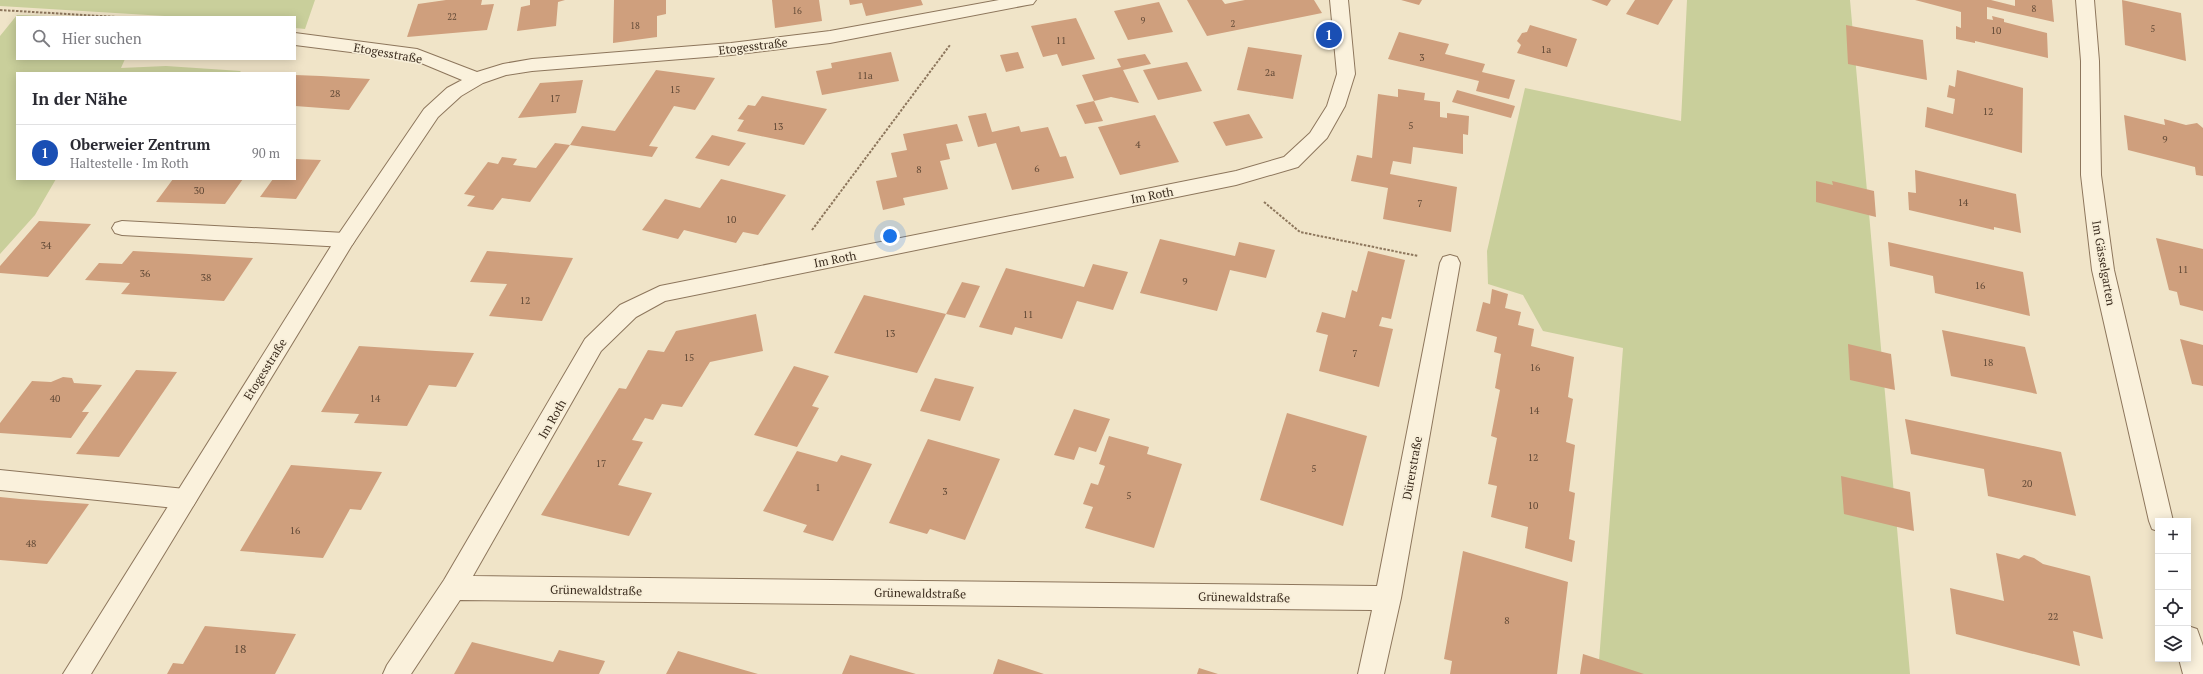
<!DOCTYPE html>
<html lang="de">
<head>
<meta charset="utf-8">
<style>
  :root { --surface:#fff; --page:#f7f7f7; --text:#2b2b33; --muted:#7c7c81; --line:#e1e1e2; --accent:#0f766e }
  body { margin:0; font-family:"PT Serif",serif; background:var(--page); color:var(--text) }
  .controls { position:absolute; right:12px; bottom:12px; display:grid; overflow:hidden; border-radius:0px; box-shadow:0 2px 10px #0003 }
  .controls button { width:36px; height:36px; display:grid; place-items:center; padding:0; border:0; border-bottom:1px solid var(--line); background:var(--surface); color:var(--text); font:20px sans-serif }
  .you { position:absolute; left:890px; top:236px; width:14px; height:14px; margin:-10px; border:3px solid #fff; border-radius:50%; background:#1a73e8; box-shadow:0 0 0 6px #1a73e833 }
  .badge { display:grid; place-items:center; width:26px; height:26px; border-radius:50%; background:var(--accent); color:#fff; font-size:13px; font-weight:700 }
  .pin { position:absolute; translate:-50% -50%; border:2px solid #fff; box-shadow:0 1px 4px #0006 }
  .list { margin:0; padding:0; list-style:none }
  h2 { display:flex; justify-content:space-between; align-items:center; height:52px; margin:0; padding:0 16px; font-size:17px }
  h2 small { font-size:13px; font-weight:400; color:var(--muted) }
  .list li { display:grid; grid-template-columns:26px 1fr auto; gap:12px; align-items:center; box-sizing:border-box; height:56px; padding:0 16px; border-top:1px solid var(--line) }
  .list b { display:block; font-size:15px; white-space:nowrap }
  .list p { margin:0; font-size:13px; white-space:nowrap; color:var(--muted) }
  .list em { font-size:13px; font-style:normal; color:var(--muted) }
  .icon { flex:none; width:22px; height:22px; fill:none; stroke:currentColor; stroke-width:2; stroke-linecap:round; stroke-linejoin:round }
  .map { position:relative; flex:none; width:2203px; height:674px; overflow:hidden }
  .search { position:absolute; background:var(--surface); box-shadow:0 2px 10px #0003; left:16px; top:16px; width:280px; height:44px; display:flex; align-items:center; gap:10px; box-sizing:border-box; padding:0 14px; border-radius:0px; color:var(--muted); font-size:15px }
  .panel { position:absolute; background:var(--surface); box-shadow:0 2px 10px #0003; left:16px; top:72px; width:280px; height:108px; border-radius:0px }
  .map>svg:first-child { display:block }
  .green { fill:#c9cf9b }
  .building { fill:#cf9f7d }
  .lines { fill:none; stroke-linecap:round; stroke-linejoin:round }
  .lane-casing { stroke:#8d765c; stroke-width:2 }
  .street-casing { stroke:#8d765c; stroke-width:2 }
  .path { stroke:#8d765c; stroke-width:2; stroke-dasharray:2.5 1.5; stroke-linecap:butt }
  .lane { fill:#faf1dc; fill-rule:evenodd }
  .street { fill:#faf1dc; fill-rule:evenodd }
  .labels { text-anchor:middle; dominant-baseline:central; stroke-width:3.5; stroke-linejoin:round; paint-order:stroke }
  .far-number-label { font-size:9px; fill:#624a37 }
  .number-label { font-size:10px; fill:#624a37 }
  .street-label { font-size:12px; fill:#3d2e20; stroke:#f7eed8 }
  .near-number-label { font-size:12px; fill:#624a37 }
</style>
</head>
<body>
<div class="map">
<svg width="2203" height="674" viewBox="0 0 2203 674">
  <rect width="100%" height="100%" fill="#f0e4c8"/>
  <!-- green -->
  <path class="green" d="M0,0H315L305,29L295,28V17H181L0,6Z
    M1687,0H1850L1910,674H1598L1623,348L1543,331L1523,295L1488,284L1487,251L1525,88L1681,121Z
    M17,15L77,17H17V59H125L121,68L166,66L241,71L239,73H17V179H56L35,215L0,254V36Z"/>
  <!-- building -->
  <path class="building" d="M446,0H482L481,5L494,4L487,30L407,37L418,4Z
    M530,0H565L558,2L556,26L517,31L521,7L530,5Z
    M614,0H666V14L657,16V37L613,43Z
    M772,0H819L822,21L775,28Z
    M849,0H921L923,5L866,16L862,3L850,5Z
    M1187,0H1222L1225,4L1245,0H1314L1322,13L1207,36Z
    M1401,0H1422L1419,5Z
    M1591,0H1611L1607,6Z
    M1635,0H1673L1658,25L1626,14Z
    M1915,0H1991L2015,6V0H2052L2054,22L1987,7V19L1993,20L1992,16L2004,19V22L2047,33L2048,58L1975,41V43L1956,39V26L1961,28V12Z
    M2122,0L2181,13L2186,61L2125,45Z
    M1159,2L1173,32L1128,40L1114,11Z
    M1076,18L1095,59L1062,66L1057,54L1043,57L1031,26Z
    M1530,25L1577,39L1567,67L1517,53L1521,45L1517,41L1522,33L1527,32Z
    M1846,25L1923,40L1927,80L1848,64Z
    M1399,32L1449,44L1445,54L1485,64L1482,72L1515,80L1509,99L1476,91L1479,81L1388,59Z
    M1248,47L1302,55L1293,99L1237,90Z
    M891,52L899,81L822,95L816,71L832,68L831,63Z
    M1018,52L1024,68L1006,72L1000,55Z
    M1145,54L1151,64L1123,70L1139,103L1111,97L1094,101L1082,75L1121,67L1117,59Z
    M1187,62L1202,91L1158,100L1143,70Z
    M656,70L715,78L695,110L674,106L649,146L658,147L652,157L570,145L582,126L615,131Z
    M1957,70L2023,88L2022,153L1925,127L1927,107L1953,114L1955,99L1947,97L1949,85L1955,87Z
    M295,75L321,76L370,79L349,110L295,106Z
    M583,80L576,113L518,118L540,83Z
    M1398,89L1425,93L1424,100L1440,102V117L1447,118V113L1469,116L1468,135L1463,134V154L1413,147L1411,164L1393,161L1390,174L1457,187L1451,232L1383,219L1388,188L1351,181L1357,155L1372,158L1378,94L1398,97Z
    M1457,90L1515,106L1511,118L1452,102Z
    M762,96L827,109L804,145L737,131L744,120L738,119L748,105L755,106Z
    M1094,101L1103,121L1085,124L1076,105Z
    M986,113L992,132L1019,126L1021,132L1048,127L1060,157L1066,156L1074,178L1012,190L996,143L978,147L968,116Z
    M1249,114L1263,138L1226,146L1213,122Z
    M1155,115L1179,162L1120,175L1098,127Z
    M2124,115L2165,125L2164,119L2186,125L2197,123L2203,128V176L2196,175L2195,167L2128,150Z
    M957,124L963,141L946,144L950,159L940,161L948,189L903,198L905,205L883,210L876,181L897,177L891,153L907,150L903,134Z
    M712,135L746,143L729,166L695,158Z
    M555,143L570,145L530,202L502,198L493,210L467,206L475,196L464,194L488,162L498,164L502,157L517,159L513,165L536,168Z
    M295,159L321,160L296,199L260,197L273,179H295Z
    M1915,170L2016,194L2021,233L1994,227V230L1909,210L1908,192L1916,193Z
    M173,179H243L225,204L156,202Z
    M721,179L786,195L758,235L743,232L736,243L684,230L678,239L642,230L665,199L700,208Z
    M1816,181L1833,185L1832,181L1874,191L1876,217L1816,202Z
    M39,221L91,224L48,277L0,273V266Z
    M2156,238L2203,249V311L2180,305L2177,292L2169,290Z
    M1160,239L1235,256L1239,242L1275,250L1266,278L1230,270L1217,311L1140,293Z
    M1888,242L2023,272L2030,316L1935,293L1933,276L1890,266Z
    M133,251L189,254L253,258L224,301L121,294L130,283L85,280L99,263L122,264Z
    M487,251L573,258L542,321L489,316L507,284L470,282Z
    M1368,251L1405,260L1391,319L1382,317L1379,326L1393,329L1379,387L1319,371L1328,335L1316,332L1322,312L1345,318L1352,290L1357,292Z
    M1093,264L1128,272L1113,310L1077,301L1062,339L1015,327L1012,335L979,327L1006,268L1084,287Z
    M962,282L980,286L965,318L946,314Z
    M1492,289L1508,294L1505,308L1521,312L1518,325L1534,329L1531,346L1574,357L1568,397L1573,399L1566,442L1575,445L1569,491L1575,493L1569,539L1575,541L1572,562L1525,548L1528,527L1491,517L1497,486L1488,484L1497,438L1491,436L1500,390L1495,388L1501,354L1494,352L1497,337L1476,331L1483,302L1490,304Z
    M864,295L946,314L917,373L834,353Z
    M756,314L763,351L710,362L682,407L662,404L653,420L645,418L632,440L643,442L618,485L652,493L629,536L541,515L619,388L626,389L648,350L664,352L676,331Z
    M1942,330L2025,347L2037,394L1951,376Z
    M2180,339L2203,345V386L2192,384Z
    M1848,344L1891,354L1895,390L1850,380Z
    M359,346L436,351L474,353L456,387L429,385L407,426L354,423L359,414L321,412Z
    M794,366L829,376L812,406L819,408L797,447L754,435Z
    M136,370L177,372L119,457L76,454Z
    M63,377L72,378L74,383L102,385L82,412H89L71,438L0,433V423L32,381L51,382Z
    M935,378L974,387L960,421L920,411Z
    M1074,409L1110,419L1096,452L1079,447L1074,460L1054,455Z
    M1287,413L1367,436L1343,526L1260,500Z
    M1905,419L2061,452L2076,516L1988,496L1984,469L1911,454Z
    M1109,436L1149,447L1147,454L1182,464L1154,548L1085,528L1093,507L1083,504L1091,483L1098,485L1105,466L1099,464Z
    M928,439L1000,459L965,540L930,529L927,534L889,523Z
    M797,451L837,462L841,455L872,464L833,541L803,532L807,525L763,511Z
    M291,465L382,472L361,510L350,509L323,558L240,551Z
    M1841,476L1910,492L1914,531L1844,514Z
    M0,497L20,499L89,504L47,564L0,560Z
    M1463,551L1568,582L1557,674H1450L1452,661L1444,659Z
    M1996,553L2019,559L2024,555L2034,558L2043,564L2090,576L2103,639L2073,631L2080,666L1956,634L1950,588L2004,601Z
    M205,626L296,634L275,674H167L173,663L183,664Z
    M472,642L553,662L559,650L605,661L599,674H454Z
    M678,651L758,674H666Z
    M1583,654L1644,674H1580Z
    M850,655L916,674H842Z
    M998,659L1044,674H993Z
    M1199,668L1218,674H1197Z"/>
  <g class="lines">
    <defs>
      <path id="lane" d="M122,221L345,233L352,235L355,240L352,245L345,247L122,235L115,233L112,228L115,223Z
        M0,470L185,489L193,492L197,499L193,506L185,509L0,490Z"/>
      <path id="street" d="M999,0H1036L1033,4L1027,5L830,43L731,55L532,71L506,75L483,83L461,96L438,117L352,245L91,674H63L338,235L424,109L447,88L462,80L414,60L295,45V33L417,49L477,72L503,64L532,59L731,43L830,31Z
        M1330,0H1348L1355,74L1345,106L1327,138L1298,167L1236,185L665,301L636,317L601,351L473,576L1377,586L1440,263L1443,257L1450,255L1457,257L1460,263L1401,598L1384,674H1358L1372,610L460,600L411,674H383L387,665L444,580L585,339L620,305L660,286L1236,171L1284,157L1310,133L1327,106L1337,74Z
        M2076,0H2094L2099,61L2101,175L2114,270L2173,521H2158V531L2152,529L2149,521L2092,270L2081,175V61Z
        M2188,626L2197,629L2203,646V674H2183L2179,659H2188Z"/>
    </defs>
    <!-- lane casing -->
    <use href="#lane" class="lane-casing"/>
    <!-- street casing -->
    <use href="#street" class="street-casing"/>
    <!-- path -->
    <path class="path" d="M0,10L117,17
      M1264,202L1300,232L1418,256
      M812,230L950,45"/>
    <!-- lane -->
    <use href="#lane" class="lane"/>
    <!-- street -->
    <use href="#street" class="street"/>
  </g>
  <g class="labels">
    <!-- far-number labels -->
    <g class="far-number-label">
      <text x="2034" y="9">8</text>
      <text x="797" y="11">16</text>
      <text x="452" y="17">22</text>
      <text x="1143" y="21">9</text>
      <text x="1233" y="24">2</text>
      <text x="635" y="26">18</text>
      <text x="2153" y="29">5</text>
    </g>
    <!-- number labels -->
    <g class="number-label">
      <text x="1996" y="30">10</text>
      <text x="1061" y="40">11</text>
      <text x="1546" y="49">1a</text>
      <text x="1422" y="57">3</text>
      <text x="1270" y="72">2a</text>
      <text x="865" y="75">11a</text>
      <text x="675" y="89">15</text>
      <text x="335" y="93">28</text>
      <text x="555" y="98">17</text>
      <text x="1988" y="111">12</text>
      <text x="1411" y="125">5</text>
      <text x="778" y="126">13</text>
      <text x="2165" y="139">9</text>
      <text x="1138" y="144">4</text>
      <text x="1037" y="168">6</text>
      <text x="919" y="169">8</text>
      <text x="199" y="190">30</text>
      <text x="1963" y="202">14</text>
      <text x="1420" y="203">7</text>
      <text x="731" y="219">10</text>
      <text x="46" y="245">34</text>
      <text x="2183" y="269">11</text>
      <text x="145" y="273">36</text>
      <text x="206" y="277">38</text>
      <text x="1185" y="281">9</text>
      <text x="1980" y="285">16</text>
      <text x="525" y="300">12</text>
      <text x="1028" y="314">11</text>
      <text x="890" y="333">13</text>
      <text x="1355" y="353">7</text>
      <text x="689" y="357">15</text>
      <text x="1988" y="362">18</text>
      <text x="1535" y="367">16</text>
      <text x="55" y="398">40</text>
      <text x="375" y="398">14</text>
      <text x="1534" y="410">14</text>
      <text x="1533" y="457">12</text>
      <text x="601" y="463">17</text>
      <text x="1314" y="468">5</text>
      <text x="2027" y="483">20</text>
      <text x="818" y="487">1</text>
      <text x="945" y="491">3</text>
      <text x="1129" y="495">5</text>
      <text x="1533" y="505">10</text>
      <text x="295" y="530">16</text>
      <text x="31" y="543">48</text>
      <text x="2053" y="616">22</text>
      <text x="1507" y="620">8</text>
    </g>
    <!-- street labels -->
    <g class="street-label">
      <text transform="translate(753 46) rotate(-7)">Etogesstraße</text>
      <text transform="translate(388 53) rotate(10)">Etogesstraße</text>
      <text transform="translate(1152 195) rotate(-11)">Im Roth</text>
      <text transform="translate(835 259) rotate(-11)">Im Roth</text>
      <text transform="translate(2104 263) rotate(80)">Im Gässelgarten</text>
      <text transform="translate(265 369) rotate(-58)">Etogesstraße</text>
      <text transform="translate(552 419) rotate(-60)">Im Roth</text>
      <text transform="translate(1412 468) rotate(-80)">Dürerstraße</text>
      <text transform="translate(596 590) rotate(1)">Grünewaldstraße</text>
      <text transform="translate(920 593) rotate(1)">Grünewaldstraße</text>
      <text transform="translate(1244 597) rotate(1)">Grünewaldstraße</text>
    </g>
    <!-- near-number labels -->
    <g class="near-number-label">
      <text x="240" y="648">18</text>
    </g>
  </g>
</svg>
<div class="controls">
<button>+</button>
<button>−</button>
<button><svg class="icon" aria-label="locate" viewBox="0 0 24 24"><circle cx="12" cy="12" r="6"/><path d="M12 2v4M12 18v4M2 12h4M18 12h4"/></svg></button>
<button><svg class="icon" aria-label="layers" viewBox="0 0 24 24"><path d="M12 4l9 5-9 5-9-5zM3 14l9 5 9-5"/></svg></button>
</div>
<div class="you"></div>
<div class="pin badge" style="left:1329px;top:35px;background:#1a4fb4">1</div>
<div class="search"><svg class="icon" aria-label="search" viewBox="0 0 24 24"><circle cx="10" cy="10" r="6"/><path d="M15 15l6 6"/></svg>Hier suchen</div>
<section class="panel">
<h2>In der Nähe<small></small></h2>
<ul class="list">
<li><span class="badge" style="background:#1a4fb4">1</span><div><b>Oberweier Zentrum</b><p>Haltestelle · Im Roth</p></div><em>90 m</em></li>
</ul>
</section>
</div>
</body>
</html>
